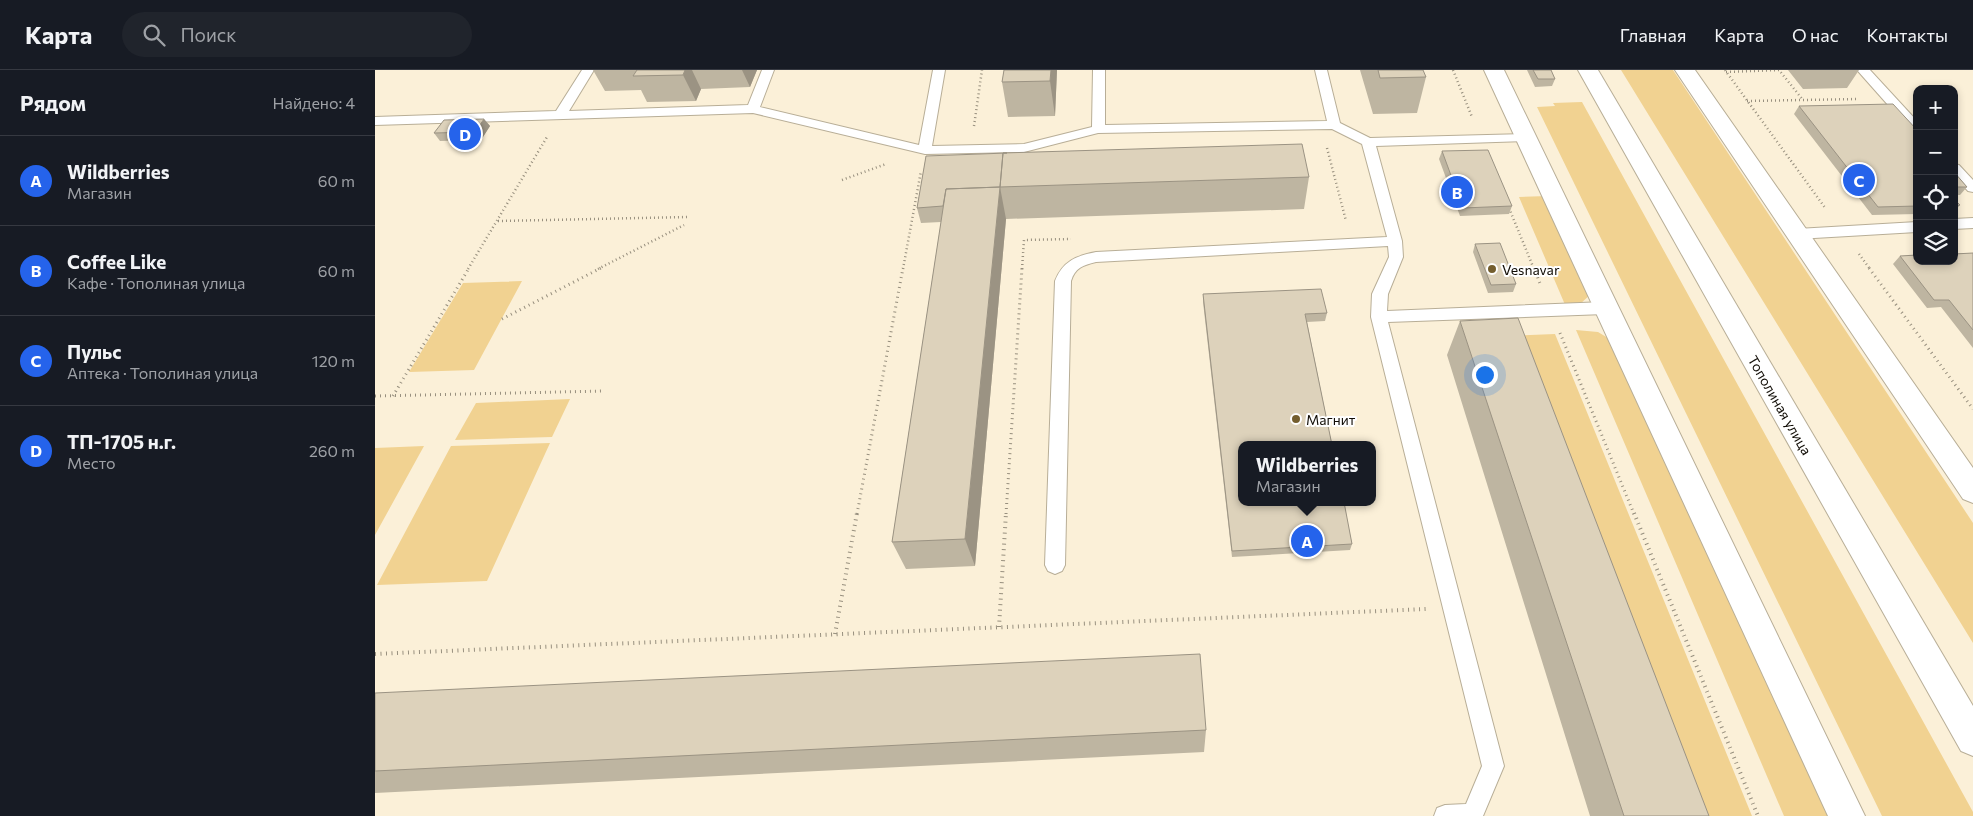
<!DOCTYPE html>
<html lang="ru">
<head>
<meta charset="utf-8">
<style>
  :root { --surface:#171b24; --page:#20242c; --text:#f1f3f6; --muted:#9ea1a6; --line:#363941; --accent:#2563eb }
  body { margin:0; font-family:Commissioner,sans-serif; background:var(--page); color:var(--text) }
  .controls { position:absolute; right:15px; top:15px; display:grid; overflow:hidden; border-radius:10px; box-shadow:0 2px 8px #0003 }
  .controls button { width:45px; height:45px; display:grid; place-items:center; padding:0; border:0; border-bottom:1px solid var(--line); background:var(--surface); color:var(--text); font:25px sans-serif }
  .you { position:absolute; left:1109px; top:304px; width:18px; height:18px; margin:-12px; border:4px solid #fff; border-radius:50%; background:#1a73e8; box-shadow:0 0 0 8px #1a73e833 }
  .badge { display:grid; place-items:center; width:32px; height:32px; border-radius:50%; background:var(--accent); color:#fff; font-size:16px; font-weight:700 }
  .pin { position:absolute; translate:-50% -50%; border:2px solid #fff; box-shadow:0 1px 5px #0006 }
  .popup { position:absolute; left:863px; top:371px; width:138px; height:65px; box-sizing:border-box; display:grid; place-content:center; border-radius:10px; background:var(--surface); filter:drop-shadow(0 1px 4px #0005); font-size:16px; white-space:nowrap; color:var(--muted) }
  .popup b { font-size:19px; color:var(--text) }
  .popup::after { content:''; position:absolute; left:50%; top:100%; margin-left:-10px; border:10px solid transparent; border-top-color:var(--surface) }
  .list { margin:0; padding:0; list-style:none }
  h2 { display:flex; justify-content:space-between; align-items:center; height:65px; margin:0; padding:0 20px; font-size:21px }
  h2 small { font-size:16px; font-weight:400; color:var(--muted) }
  .list li { display:grid; grid-template-columns:32px 1fr auto; gap:15px; align-items:center; box-sizing:border-box; height:90px; padding:0 20px; border-top:1px solid var(--line) }
  .list b { display:block; font-size:19px; white-space:nowrap }
  .list p { margin:0; font-size:16px; white-space:nowrap; color:var(--muted) }
  .list em { font-size:16px; font-style:normal; color:var(--muted) }
  .icon { flex:none; width:28px; height:28px; fill:none; stroke:currentColor; stroke-width:2; stroke-linecap:round; stroke-linejoin:round }
  .map { position:relative; flex:none; width:1598px; height:746px; overflow:hidden }
  header { display:flex; align-items:center; gap:30px; box-sizing:border-box; height:70px; padding:0 25px; background:var(--surface); border-bottom:1px solid var(--line) }
  header strong { font-size:24px }
  nav { display:flex; gap:28px; margin-inline-start:auto; font-size:18px }
  .search { width:350px; height:45px; background:var(--page); display:flex; align-items:center; gap:12px; box-sizing:border-box; padding:0 18px; border-radius:28px; color:var(--muted); font-size:19px }
  main { display:flex }
  aside { flex:1; background:var(--surface) }
  .map>svg:first-child { display:block }
  .green { fill:#f1d291 }
  .lines { fill:none; stroke-linecap:round; stroke-linejoin:round }
  .lane-casing { stroke:#b8ae97; stroke-width:2 }
  .street-casing { stroke:#b8ae97; stroke-width:2 }
  .secondary-casing { stroke:#b8ae97; stroke-width:2 }
  .path-far2 { stroke:#978f7e; stroke-width:2.5; stroke-dasharray:1 3; stroke-linecap:butt }
  .path-far1 { stroke:#978f7e; stroke-width:3; stroke-dasharray:1 4; stroke-linecap:butt }
  .path { stroke:#978f7e; stroke-width:4; stroke-dasharray:1 4.5; stroke-linecap:butt }
  .lane { fill:#fff; fill-rule:evenodd }
  .street { fill:#fff; fill-rule:evenodd }
  .secondary { fill:#fff; fill-rule:evenodd }
  .wall { fill:#beb5a1 }
  .shaded-wall { fill:#9b9383 }
  .building { fill:#ddd2bb; stroke:#9b9383 }
  .poi-dot { fill:#745e2e; stroke:#fff; stroke-width:2 }
  .labels { text-anchor:middle; dominant-baseline:central; stroke-width:4; stroke-linejoin:round; paint-order:stroke }
  .poi-label { font-size:14px; fill:#110d06; stroke:#fff; text-anchor:start }
  .street-label { font-size:14px; fill:#110d06; stroke:#fff }
</style>
</head>
<body>
<header>
<strong>Карта</strong>
<div class="search"><svg class="icon" aria-label="search" viewBox="0 0 24 24"><circle cx="10" cy="10" r="6"/><path d="M15 15l6 6"/></svg>Поиск</div>
<nav><a>Главная</a><a>Карта</a><a>О нас</a><a>Контакты</a></nav>
</header>
<main>
<aside>
<h2>Рядом<small>Найдено: 4</small></h2>
<ul class="list">
<li><span class="badge">A</span><div><b>Wildberries</b><p>Магазин</p></div><em>60 m</em></li>
<li><span class="badge">B</span><div><b>Coffee Like</b><p>Кафе · Тополиная улица</p></div><em>60 m</em></li>
<li><span class="badge">C</span><div><b>Пульс</b><p>Аптека · Тополиная улица</p></div><em>120 m</em></li>
<li><span class="badge">D</span><div><b>ТП-1705 н.г.</b><p>Место</p></div><em>260 m</em></li>
</ul>
</aside>
<div class="map">
<svg width="1598" height="746" viewBox="0 0 1598 746">
  <rect width="100%" height="100%" fill="#fbf0d8"/>
  <!-- green -->
  <path class="green" d="M1246,0H1298L1598,453V573Z
    M1207,32L1598,742V746H1507L1162,37L1180,36L1178,33Z
    M1173,126L1216,224L1205,234L1191,237L1144,127Z
    M147,211L99,300L34,302L88,213Z
    M1201,260L1223,262L1238,271L1455,746H1409Z
    M1180,264L1377,746H1308L1133,266Z
    M195,329L177,367L80,370L101,333Z
    M175,373L112,511L2,515L76,376Z
    M49,376L0,465V378Z"/>
  <g class="lines">
    <defs>
      <path id="lane" d="M207,0H219L194,41L373,35L387,0H399L385,37L544,75L558,0H570L557,76L649,74L717,57L718,0H730V55L952,51L940,0H952L965,53L995,68L1156,64L1158,67L1151,71L1001,76L1027,171L1028,187L1013,224L1012,241L1230,232L1236,234L1238,238L1236,242L1230,244L1013,252L1129,696L1108,746H1059L1062,738L1070,735L1091,734L1107,696L996,247L997,224L1014,187L1013,176L721,192C708,195 700,198 696,211L690,495L687,501L680,504L673,501L670,495L680,211C688,191 701,186 721,182L1012,167L987,74L957,59L723,63L649,82L550,84L378,43L0,55V47L181,41Z
        M1482,0H1495L1542,51V63L1537,62Z
        M1579,94L1584,95L1598,110V122L1593,121L1579,106Z
        M1598,148V158L1579,159V149Z
        M1542,152V162L1422,169L1417,167L1415,164L1417,161L1422,159Z"/>
      <path id="street" d="M1109,0H1129L1490,746H1453Z
        M1300,0H1320L1598,398V433L1588,429Z"/>
      <path id="secondary" d="M1203,0H1223L1598,636V686L1586,681Z"/>
    </defs>
    <!-- lane casing -->
    <use href="#lane" class="lane-casing"/>
    <!-- street casing -->
    <use href="#street" class="street-casing"/>
    <!-- secondary casing -->
    <use href="#secondary" class="secondary-casing"/>
    <!-- path-far2 -->
    <path class="path-far2" d="M1078,0L1097,47
      M1350,0L1451,139
      M1351,2L1404,0L1428,30
      M1372,31L1483,29
      M599,56L607,0
      M952,78L971,151
      M467,110L511,94
      M1134,138L1159,199
      M123,151L313,147
      M1484,184L1495,199
      M93,199L172,67
      M223,199L309,155
      M528,199L546,101
      M647,199L649,170L696,169"/>
    <!-- path-far1 -->
    <path class="path-far1" d="M1159,198L1166,216
      M1494,198L1598,339
      M127,249L226,198
      M1185,263L1259,444
      M0,326L229,321
      M18,326L94,198
      M482,444L528,198
      M631,444L647,198"/>
    <!-- path -->
    <path class="path" d="M1259,443L1383,746
      M624,557L631,443
      M460,564L482,443
      M0,584L1051,539"/>
    <!-- lane -->
    <use href="#lane" class="lane"/>
    <!-- street -->
    <use href="#street" class="street"/>
    <!-- secondary -->
    <use href="#secondary" class="secondary"/>
  </g>
  <!-- wall -->
  <path class="wall" d="M218,0H382L375,17L326,19L321,31L272,32L266,20L230,21Z
    M629,0H682L680,46L633,47L627,12Z
    M985,0H1048L1051,7L1042,43L998,44Z
    M1152,0H1176L1180,9L1177,16L1160,17Z
    M1413,0H1484L1472,18L1428,19Z
    M1424,36L1542,60V144L1497,145L1419,44Z
    M109,49L115,56L106,70L65,71L59,63Z
    M1067,81L1137,136L1134,144L1085,146L1064,89Z
    M551,86L934,107L929,139L631,149L600,496L531,499L517,472L566,152L546,153L542,138Z
    M1579,102L1592,117L1585,125H1579Z
    M1579,129L1585,135L1579,142Z
    M1100,174L1141,214L1138,222L1113,223L1098,182Z
    M1598,183V278L1566,237L1552,238L1518,194L1525,186Z
    M828,224L952,243L950,251L932,252L977,474L975,480L857,487L828,232Z
    M1085,251L1334,746H1215L1072,285Z
    M0,623L831,660L829,682L0,723Z"/>
  <!-- shaded-wall -->
  <path class="shaded-wall" d="M310,0H317L326,19L321,31L308,5Z
    M367,0H382L375,17Z
    M676,0H682L680,46L675,11Z
    M109,49L115,56L106,70L100,62Z
    M625,117L631,149L600,496L590,469Z"/>
  <!-- building -->
  <path class="building" d="M262,0H310L308,5L258,6Z
    M629,0H676L675,11L627,12Z
    M1003,0H1048L1051,7L1005,8Z
    M1158,0H1176L1180,9H1163Z
    M1518,34L1542,60V136L1503,137L1424,36Z
    M109,49L100,62L59,63L69,50Z
    M927,74L934,107L625,117L628,83Z
    M1113,80L1137,136L1088,138L1067,81Z
    M628,83L625,117L571,119L568,136L542,138L551,86L632,83Z
    M1579,102L1592,117H1579Z
    M625,117L590,469L517,472L571,119Z
    M1579,129L1585,135L1579,136Z
    M1125,173L1141,214L1116,215L1100,174Z
    M1598,183V260L1574,230H1559L1525,186L1542,185V191H1579V184Z
    M946,219L952,243L930,244L957,375H867V432H969L977,474L857,481L828,224Z
    M1143,248L1334,746H1249L1085,251Z
    M825,584L831,660L0,701V623Z"/>
  <!-- markers -->
  <g class="poi-dot">
    <circle cx="1117" cy="199" r="5"/>
    <circle cx="921" cy="349" r="5"/>
  </g>
  <g class="labels">
    <!-- poi labels -->
    <g class="poi-label">
      <text x="1127" y="199">Vesnavar</text>
      <text x="931" y="349">Магнит</text>
    </g>
    <!-- street labels -->
    <g class="street-label">
      <text transform="translate(1405 335) rotate(60)">Тополиная улица</text>
    </g>
  </g>
</svg>
<div class="controls">
<button>+</button>
<button>−</button>
<button><svg class="icon" aria-label="locate" viewBox="0 0 24 24"><circle cx="12" cy="12" r="6"/><path d="M12 2v4M12 18v4M2 12h4M18 12h4"/></svg></button>
<button><svg class="icon" aria-label="layers" viewBox="0 0 24 24"><path d="M12 4l9 5-9 5-9-5zM3 14l9 5 9-5"/></svg></button>
</div>
<div class="you"></div>
<div class="pin badge" style="left:932px;top:471px">A</div>
<div class="popup"><b>Wildberries</b>Магазин</div>
<div class="pin badge" style="left:1082px;top:122px">B</div>
<div class="pin badge" style="left:1484px;top:110px">C</div>
<div class="pin badge" style="left:90px;top:64px">D</div>
</div>
</main>
</body>
</html>
